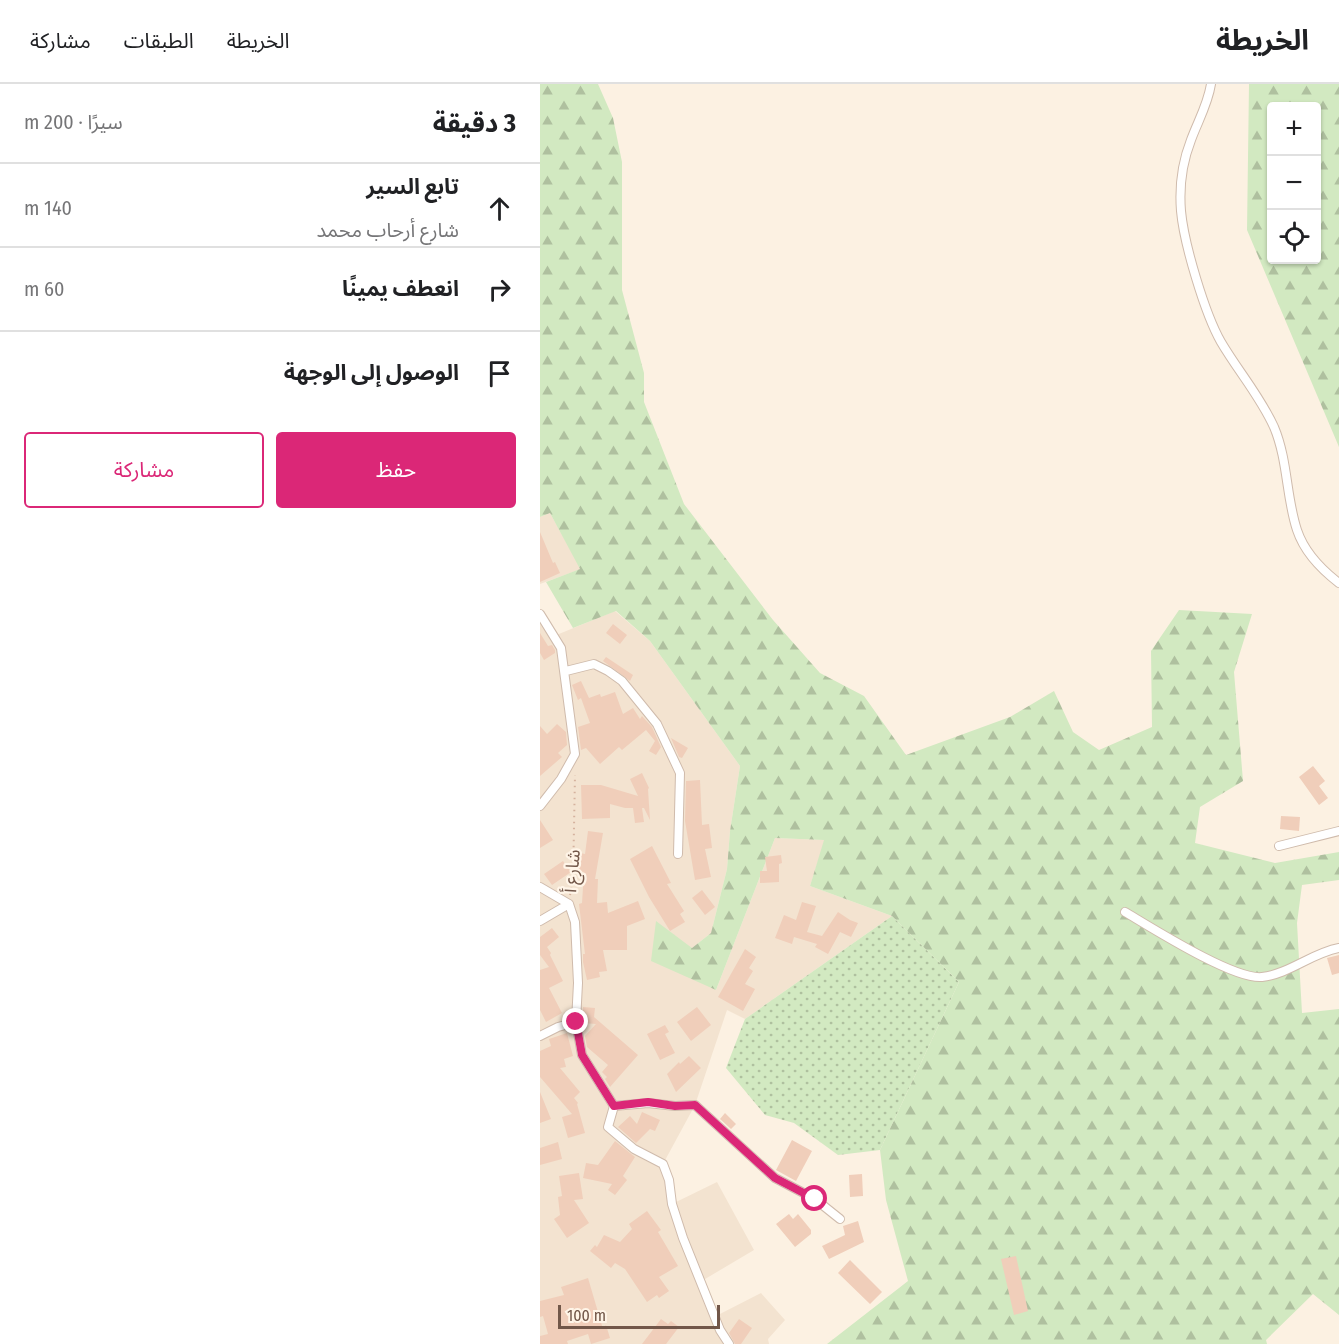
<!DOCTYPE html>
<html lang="ar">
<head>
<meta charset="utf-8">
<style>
  :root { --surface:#fff; --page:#f6f6f6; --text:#202124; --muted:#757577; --line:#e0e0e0; --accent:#db2777 }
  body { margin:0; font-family:"Fira Sans Condensed","Noto Sans Arabic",sans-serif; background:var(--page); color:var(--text); direction:rtl }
  .controls { position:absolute; right:18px; top:18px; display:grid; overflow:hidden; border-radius:6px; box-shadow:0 2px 4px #0004 }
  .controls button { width:54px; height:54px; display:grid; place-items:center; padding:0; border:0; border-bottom:2px solid var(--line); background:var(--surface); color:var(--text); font:30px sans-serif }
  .scale { position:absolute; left:18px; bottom:15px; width:162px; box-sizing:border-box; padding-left:6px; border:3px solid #725749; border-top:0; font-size:16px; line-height:21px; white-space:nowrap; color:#725749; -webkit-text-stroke:4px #fff5e8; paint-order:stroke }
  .stop { position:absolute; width:18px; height:18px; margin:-14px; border:4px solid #db2777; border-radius:50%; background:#fff }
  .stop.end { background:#db2777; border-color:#fff; box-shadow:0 2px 6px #0008 }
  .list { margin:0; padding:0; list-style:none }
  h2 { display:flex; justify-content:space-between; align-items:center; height:78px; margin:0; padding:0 24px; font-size:26px }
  h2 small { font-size:20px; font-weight:400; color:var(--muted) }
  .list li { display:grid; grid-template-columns:39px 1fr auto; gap:18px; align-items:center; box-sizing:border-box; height:84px; padding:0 24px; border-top:2px solid var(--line) }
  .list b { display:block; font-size:22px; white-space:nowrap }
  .list p { margin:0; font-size:20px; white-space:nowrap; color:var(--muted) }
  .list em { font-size:20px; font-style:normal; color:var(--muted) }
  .actions { display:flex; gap:12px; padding:18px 24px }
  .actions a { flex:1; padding:14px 0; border:2px solid var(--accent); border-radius:6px; text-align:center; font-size:21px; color:var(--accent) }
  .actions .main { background:var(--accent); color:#fff }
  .icon { flex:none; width:33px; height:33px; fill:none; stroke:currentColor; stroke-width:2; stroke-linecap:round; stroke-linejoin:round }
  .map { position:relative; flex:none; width:799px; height:1260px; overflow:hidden; direction:ltr }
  header { display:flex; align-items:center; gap:36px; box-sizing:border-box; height:84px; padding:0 30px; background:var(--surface); border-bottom:2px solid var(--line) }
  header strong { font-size:28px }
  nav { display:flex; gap:33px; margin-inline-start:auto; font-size:21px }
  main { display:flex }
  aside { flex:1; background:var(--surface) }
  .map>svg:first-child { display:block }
  .residential { fill:#f3e3d0 }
  .grass { fill:url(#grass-dots) }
  .forest { fill:url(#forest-firs); fill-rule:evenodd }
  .building { fill:#f0ceba }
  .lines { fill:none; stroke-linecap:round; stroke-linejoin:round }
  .minor-casing { stroke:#cfbbac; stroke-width:10 }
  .path { stroke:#d5b29e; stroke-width:2; stroke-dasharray:1.5 4.5; stroke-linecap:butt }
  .minor { stroke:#fff; stroke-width:8 }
  .route { stroke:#db2777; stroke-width:8 }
  .labels { text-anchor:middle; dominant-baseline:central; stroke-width:4.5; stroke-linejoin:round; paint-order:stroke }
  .street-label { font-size:18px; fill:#725749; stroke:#fff5e8 }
</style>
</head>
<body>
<header>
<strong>الخريطة</strong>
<nav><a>الخريطة</a><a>الطبقات</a><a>مشاركة</a></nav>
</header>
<main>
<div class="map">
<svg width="799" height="1260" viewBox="0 0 799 1260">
  <defs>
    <pattern id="grass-dots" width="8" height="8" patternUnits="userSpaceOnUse" patternTransform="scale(1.5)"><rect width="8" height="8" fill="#d2e9c1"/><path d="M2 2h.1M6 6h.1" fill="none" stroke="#afc09f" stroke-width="1.8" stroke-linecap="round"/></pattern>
    <pattern id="forest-firs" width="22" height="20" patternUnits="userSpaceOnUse" patternTransform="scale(1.5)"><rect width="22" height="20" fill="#d2e9c1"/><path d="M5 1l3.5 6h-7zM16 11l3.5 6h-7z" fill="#afc09f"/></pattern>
  </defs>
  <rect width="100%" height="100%" fill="#fcf1e2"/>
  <!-- residential -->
  <path class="residential" d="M10,429L41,485L0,500V433Z
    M75,527L110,557L200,682L190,747L187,785L171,849L152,864L176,906L235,754L285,756L270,802L352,832L205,935L187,926L155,1021L123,1080L132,1120L177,1098L214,1166L160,1198L176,1232L221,1209L245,1236L228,1255L229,1260H0V530L14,552Z"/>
  <!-- grass -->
  <path class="grass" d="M352,832L419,898L340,1066L298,1071L254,1039L225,1031L186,984L205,935Z"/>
  <!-- forest -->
  <path class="forest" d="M0,0H58L73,34L82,78V206L104,289V318L144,420L233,536L280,589L324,612L366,671L470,633L514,607L533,648L559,666L612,643L611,567L639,526L712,530L694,588L703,697L660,723L655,759L735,779L799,768V796L762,801L757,839L762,929L799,925V1231L773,1210L726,1256L727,1260H287L368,1197L346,1116L340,1066L419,898L352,832L270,802L284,756L235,754L176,906L111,877L116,837L152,864L171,849L187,785L190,747L200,682L110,557L76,527L33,544L6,498L40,485L10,429L0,433Z
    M709,0H799V363L707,146ZM732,22H776V176H732Z"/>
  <!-- building -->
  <path class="building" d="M0,448L13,479L15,478L20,489L0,498Z
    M73,540L87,551L80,560L66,549Z
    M0,549L8,562L12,561L15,566V569L4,576L0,569Z
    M66,573L93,591L90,597L63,577Z
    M41,597L49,614L60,610L61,613L75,608L83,630L93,624L100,635L102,632L112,643L121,663L116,671L109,667L115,657L106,646L82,666L79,663L60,680L46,664L41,666L38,643L50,639L41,614L38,616L32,601Z
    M17,640L26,648L27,661L18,669L22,673L0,692V642L7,650Z
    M131,654L148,664L142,674L139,673Z
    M773,682L785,697L779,702L788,714L779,721L759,693Z
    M102,689L109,704L108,705L110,736L104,724H102L104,738L95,739L93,724H85L70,720V734L42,735L41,701H61L98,712L90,695Z
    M160,696L162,741L169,740L172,764L165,765L171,793L155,796L145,737L146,697Z
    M741,732L760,733L759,747L740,745Z
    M0,736L13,756L0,764Z
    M48,747L63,749L55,795H58L57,819L67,818L68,829L98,817L105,835L87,842V866H63L67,887L59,888L60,893L47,896L43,878V870H45L39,820L42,819L44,788L37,787L40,769L45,770Z
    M112,762L131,799L127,800L144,827L140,830L145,838L130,847L109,813L90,775Z
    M241,771L242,779L239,780V798L220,799V787H227L225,773Z
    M23,777L31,788L12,801L4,790Z
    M162,806L175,823L165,831L152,814Z
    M262,818L276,822L267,848L282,852L298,828L310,836L318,839L311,853L300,848L288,870L275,863L277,860L254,853L252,860L235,854L244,831L256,836Z
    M12,844L19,853L7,863L11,869L10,871L23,897L9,904L22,929L6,938L0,926V886L9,883L0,871V853Z
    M205,865L216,873L209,884L213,887L205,900L215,905L203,927L178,913Z
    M799,871V889L792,891L787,874Z
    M43,923L55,924L54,933L98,971L70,1003L65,995L67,993L62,988L68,981L47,963L45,952L56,940L43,939Z
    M157,923L171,941L151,957L137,938Z
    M125,941L129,948L125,950L135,969L120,976L107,950Z
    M27,949L33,972L24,975L26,983L20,984L40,1008L34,1014L38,1019L37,1020L45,1049L28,1054L22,1033L32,1030L0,993V967L11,962L9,955Z
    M149,972L161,984L136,1008L127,990L139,978L140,980Z
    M0,1008L11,1035L0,1039Z
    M102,1028L120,1036L115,1047L110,1045L96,1059L78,1043L90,1032L97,1040Z
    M185,1029L196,1040L191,1045L180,1035Z
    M252,1056L272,1067L256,1097L236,1086Z
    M75,1057L95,1073L83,1092L87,1096L75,1111L68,1106L72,1100L43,1094L46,1079L58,1081Z
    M18,1058L22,1075L0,1081V1064Z
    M39,1089L43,1115L34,1116L49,1139L27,1154L14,1135L20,1131L18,1113L22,1112L19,1092Z
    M322,1090L323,1112L310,1113L309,1091Z
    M107,1127L121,1146L118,1148L138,1182L119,1193L129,1207L119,1214L117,1211L107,1218L85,1185L75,1179L71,1184L50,1167L55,1161L57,1163L64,1151L80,1158L92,1145L89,1140Z
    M249,1130L253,1135L258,1130L271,1146V1150L255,1163L236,1140Z
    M318,1137L324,1158L289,1175L282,1162L305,1151L303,1142Z
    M476,1172L488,1227L474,1231L461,1175Z
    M310,1176L342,1208L330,1220L298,1189Z
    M48,1194L63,1245L66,1241L70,1254L51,1260L48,1250L27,1257L28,1260H0V1252L8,1250L3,1232L0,1233V1217L24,1211L21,1203Z
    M121,1235L128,1240L131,1237L139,1243L126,1260H102Z
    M199,1235L212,1244L201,1260H195L189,1249Z"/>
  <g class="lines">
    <defs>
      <path id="minor" d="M671,0C668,20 658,37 651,56C642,79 639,102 641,127C644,160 665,230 681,258C698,287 720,312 734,343C748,376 746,413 757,446C764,467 782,486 799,499
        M0,530L21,564L35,670L21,695L0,722
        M26,587L54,580L68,587L82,597L117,640L140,689L138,770
        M739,762L799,747
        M0,803L29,820
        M29,820L35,838L38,899L36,938L42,971L74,1022L68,1043L94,1065L123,1080L129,1096L132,1120L143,1154L180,1246L189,1260
        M585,828C612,844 694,896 722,893C749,890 772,869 799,864
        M0,837L29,820
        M0,952L18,943L36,938
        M74,1022L108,1019L135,1022L155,1021L235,1094L275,1115L300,1135"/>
    </defs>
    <!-- minor casing -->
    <use href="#minor" class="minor-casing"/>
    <!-- path -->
    <path class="path" d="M30,811L33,796L35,691"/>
    <!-- minor -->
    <use href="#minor" class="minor"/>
  </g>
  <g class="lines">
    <!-- route -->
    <path class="route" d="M36,938L42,971L74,1022L108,1018L135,1022L155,1021L235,1094L275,1115"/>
  </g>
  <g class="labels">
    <!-- street labels -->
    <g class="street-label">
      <text transform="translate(32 787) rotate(-85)">شارع أ</text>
    </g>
  </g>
</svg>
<div class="controls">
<button>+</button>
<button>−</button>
<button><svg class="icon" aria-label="locate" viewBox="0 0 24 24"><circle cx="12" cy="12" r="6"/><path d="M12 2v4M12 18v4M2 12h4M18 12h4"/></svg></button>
</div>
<div class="scale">100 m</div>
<div class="stop" style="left:275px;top:1115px"></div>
<div class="stop end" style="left:36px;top:938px"></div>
</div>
<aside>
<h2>3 دقيقة<small>سيرًا · 200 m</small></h2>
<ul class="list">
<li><svg class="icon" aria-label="ahead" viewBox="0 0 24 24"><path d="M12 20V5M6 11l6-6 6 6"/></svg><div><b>تابع السير</b><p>شارع أرحاب محمد</p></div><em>140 m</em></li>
<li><svg class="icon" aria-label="right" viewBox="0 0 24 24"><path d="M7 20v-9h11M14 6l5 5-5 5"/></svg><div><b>انعطف يمينًا</b></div><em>60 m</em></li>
<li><svg class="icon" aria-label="arrive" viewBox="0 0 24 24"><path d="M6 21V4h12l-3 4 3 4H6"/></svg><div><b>الوصول إلى الوجهة</b></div></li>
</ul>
<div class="actions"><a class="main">حفظ</a><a>مشاركة</a></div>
</aside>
</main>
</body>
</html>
